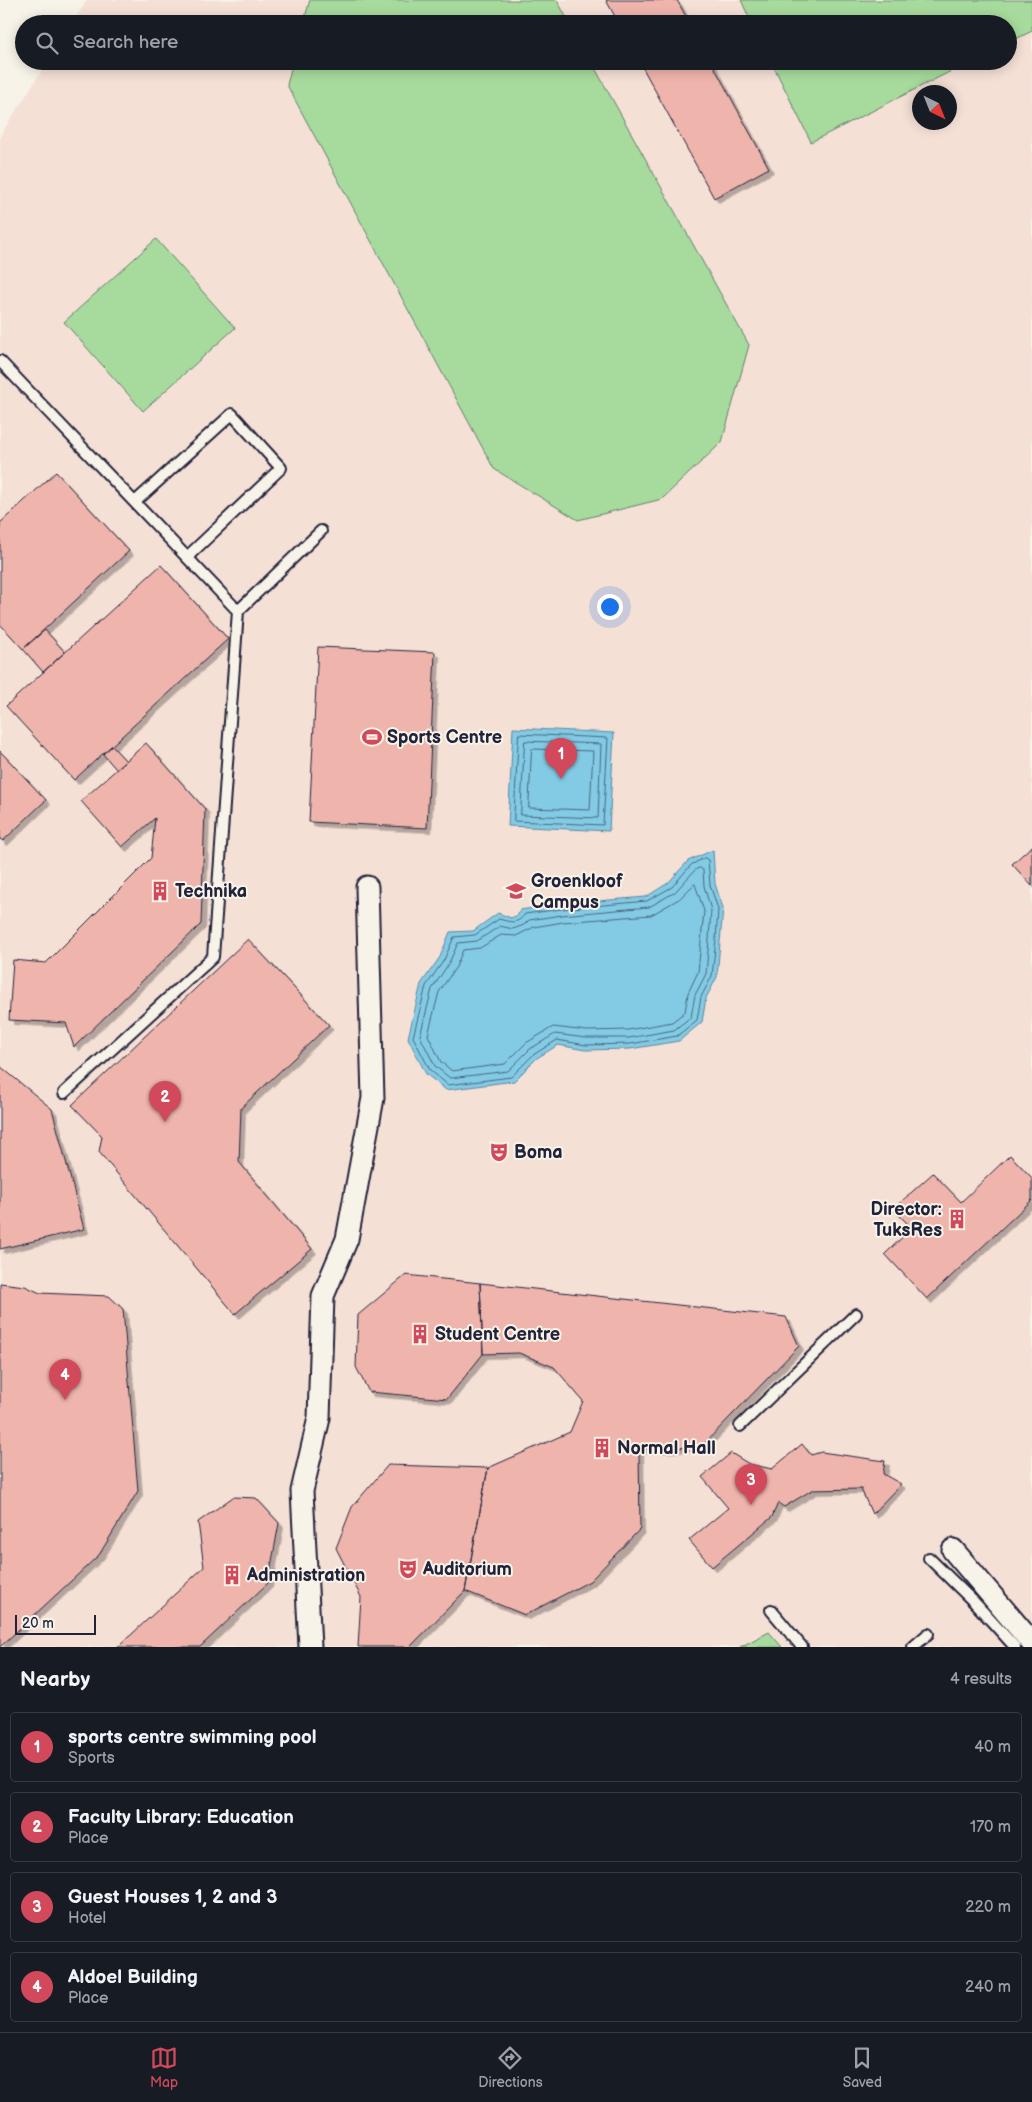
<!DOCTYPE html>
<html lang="en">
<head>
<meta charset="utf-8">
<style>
  :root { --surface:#171b24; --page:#242831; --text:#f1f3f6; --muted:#9ea1a6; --line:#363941; --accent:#d1495b }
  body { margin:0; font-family:"Balsamiq Sans",sans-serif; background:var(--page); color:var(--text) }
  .compass { position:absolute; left:912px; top:85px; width:45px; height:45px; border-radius:50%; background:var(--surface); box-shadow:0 2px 12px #0003; rotate:137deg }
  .scale { position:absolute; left:15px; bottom:12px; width:81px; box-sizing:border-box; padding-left:5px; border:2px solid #22223b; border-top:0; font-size:14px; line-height:18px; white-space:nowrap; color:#22223b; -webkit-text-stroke:4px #f7f3e8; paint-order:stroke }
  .you { position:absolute; left:609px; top:606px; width:18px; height:18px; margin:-12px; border:4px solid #fff; border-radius:50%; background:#1a73e8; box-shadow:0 0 0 8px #1a73e833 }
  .badge { display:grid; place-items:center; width:32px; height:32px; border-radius:50%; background:var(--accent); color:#fff; font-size:16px; font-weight:700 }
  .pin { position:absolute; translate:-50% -41px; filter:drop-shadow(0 1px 2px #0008) }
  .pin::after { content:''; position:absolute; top:26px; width:18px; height:15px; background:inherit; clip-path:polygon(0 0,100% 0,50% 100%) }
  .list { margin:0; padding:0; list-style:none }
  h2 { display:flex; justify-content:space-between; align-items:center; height:65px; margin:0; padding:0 20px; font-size:21px }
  h2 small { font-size:16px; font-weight:400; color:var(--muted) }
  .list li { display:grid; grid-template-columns:32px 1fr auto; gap:15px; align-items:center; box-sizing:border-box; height:70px; margin:0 10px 10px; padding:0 10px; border:1px solid var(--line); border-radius:5px }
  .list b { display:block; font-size:19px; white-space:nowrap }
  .list p { margin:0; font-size:16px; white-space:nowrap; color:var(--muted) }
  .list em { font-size:16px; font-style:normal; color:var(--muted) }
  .icon { flex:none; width:28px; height:28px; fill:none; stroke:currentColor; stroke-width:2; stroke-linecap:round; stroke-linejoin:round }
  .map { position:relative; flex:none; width:1032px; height:1647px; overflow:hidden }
  .search { position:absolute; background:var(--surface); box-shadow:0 2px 12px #0003; left:15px; right:15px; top:15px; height:55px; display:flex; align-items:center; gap:12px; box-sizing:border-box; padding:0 18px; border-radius:28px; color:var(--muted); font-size:19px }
  .sheet { height:385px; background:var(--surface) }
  nav { display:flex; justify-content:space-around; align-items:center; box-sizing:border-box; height:70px; border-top:1px solid var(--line); background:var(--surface); font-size:14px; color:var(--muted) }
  nav a { display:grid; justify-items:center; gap:2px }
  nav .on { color:var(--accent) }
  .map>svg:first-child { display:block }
  .built { fill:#f5e0d6; fill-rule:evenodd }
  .green { fill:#a7db9d; stroke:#647e6c }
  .water { fill:#83cbe4; stroke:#5c87a0 }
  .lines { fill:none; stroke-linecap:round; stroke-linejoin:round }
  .shore { stroke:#49667f; stroke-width:1 }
  .building { fill:#efb5ac; stroke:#22223b; filter:url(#shadow) }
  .lane-casing { stroke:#22223b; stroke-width:14 }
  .street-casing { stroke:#22223b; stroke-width:25 }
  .lane { stroke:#f7f3e8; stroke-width:10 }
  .street { stroke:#f7f3e8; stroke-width:21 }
  .labels { text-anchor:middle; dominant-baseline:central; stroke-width:4; stroke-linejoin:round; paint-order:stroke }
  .poi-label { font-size:18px; font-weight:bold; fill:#22223b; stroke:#f7f3e8; text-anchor:start }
</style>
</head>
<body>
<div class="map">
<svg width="1032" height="1647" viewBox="0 0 1032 1647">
  <defs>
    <filter id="shadow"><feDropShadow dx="4.5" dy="4.5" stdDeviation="0" flood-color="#0004"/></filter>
  </defs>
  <rect width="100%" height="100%" fill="#f7f3e8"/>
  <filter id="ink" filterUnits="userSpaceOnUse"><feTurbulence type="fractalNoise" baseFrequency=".02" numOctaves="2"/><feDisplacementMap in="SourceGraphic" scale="10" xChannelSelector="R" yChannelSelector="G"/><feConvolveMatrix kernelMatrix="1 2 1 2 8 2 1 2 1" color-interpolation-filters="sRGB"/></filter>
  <g filter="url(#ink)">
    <!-- built -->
    <path class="built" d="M87,0H1032V1647H0V136L48,61H1008V24H72ZM920,92H950V122H920Z"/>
    <!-- green -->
    <path class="green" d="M310,0H557L570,24H303Z
      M741,0H1032V31L1008,43V24H752Z
      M293,61H591L749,345L722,442L662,499L578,520L494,469L287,85Z
      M771,61H971L811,142Z
      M156,239L235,328L143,411L64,322Z
      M769,1632L782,1647H740Z"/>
    <!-- water -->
    <path class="water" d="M513,728L614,733L609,831L508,826Z
      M713,850L715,884L723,908L717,977L706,998L702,1022L679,1041L630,1049L585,1050L558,1045L537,1058L514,1081L446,1090L426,1074L408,1038L421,984L440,957L450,932L473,931L498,913L511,918L518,915L520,910L561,904L646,897L668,883L688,861Z"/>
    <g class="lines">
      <!-- shore -->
      <path class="shore" d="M519,734L608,738L603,825L514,821Z
        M525,741L601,744L598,818L521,815Z
        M532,749L593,751L590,810L529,808Z
        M705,858L708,860L710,885L718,909L716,939L712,976L701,997L697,1020L677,1036L630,1044L586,1045L557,1040L533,1055L511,1077L448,1085L430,1070L413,1037L426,986L444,960L454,937L475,935L499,919C510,922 517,925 525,914L561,909L647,901L672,887L691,865Z
        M700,868L703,870L704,886L711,910L709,939L706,974L695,995L691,1017L674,1030L629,1038H586L555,1034L530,1049L508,1071L450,1078L435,1066L420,1036L432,989L449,963L458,943L477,941L500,926L513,929L524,925L529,920L562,915L649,907L675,892L695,870Z
        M695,884L704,911L698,972L688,993L685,1012L672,1022L628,1030L587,1031L553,1027L526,1043L505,1064L452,1071L441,1062L428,1035L439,992L456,967L463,950L480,948L501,935L516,936L534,927L563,922L651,915L679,899Z"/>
    </g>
    <!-- building -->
    <path class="building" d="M606,0H677L690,24H619Z
      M639,61H711L769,168L714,198Z
      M56,472L129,551L23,649L0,624V523Z
      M161,565L228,639L74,780L6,706Z
      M45,630L65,652L43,672L23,649Z
      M318,647L435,652L427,828L309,822Z
      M146,743L205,809L201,924L74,1047L66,1023L9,1020L13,960L46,963L151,858L155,818L122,847L81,801Z
      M112,746L126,761L116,769L103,754Z
      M0,751L46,800L3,841L0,839Z
      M1032,846V886L1012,864Z
      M248,939L329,1025L241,1108L239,1162L312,1249L235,1314L99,1152L102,1136L72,1105Z
      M0,1066L52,1109L84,1229L0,1249Z
      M1010,1155L1032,1178V1200L927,1299L885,1254L912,1228L893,1209L933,1173L961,1202Z
      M406,1275L480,1283L483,1354L447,1399L369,1392L356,1367L358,1315Z
      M0,1283L25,1286L40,1293L109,1296L123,1309L138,1491L99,1555L0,1647Z
      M480,1283L786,1317L799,1346L701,1447L639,1449L640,1529L590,1581L525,1615L465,1591L488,1468L570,1432L583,1401L554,1367L519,1353L483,1354Z
      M802,1444L811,1455L821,1452L885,1461L883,1474L901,1484L872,1514L861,1489L812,1490L784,1507L778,1503L772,1517L712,1567L689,1540L728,1508L702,1477L731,1453L749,1464L772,1469Z
      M388,1465L488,1468L465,1591L410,1647H358L361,1597L336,1548L352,1507Z
      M233,1497L256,1498L279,1523L268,1583L200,1647H118L204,1567L198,1522Z"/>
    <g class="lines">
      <defs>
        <path id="lane" d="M0,361L238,611L213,957L64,1093
          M135,502L232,414L281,468L187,557
          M238,611L321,531
          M740,1426L856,1314
          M929,1558L975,1603L1015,1647
          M771,1610L802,1647
          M913,1647L928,1634"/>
        <path id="street" d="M953,1550L1032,1643
          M310,1647L302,1491L319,1418L323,1296L347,1239L373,1098L367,887"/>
      </defs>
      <!-- lane casing -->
      <use href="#lane" class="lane-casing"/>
      <!-- street casing -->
      <use href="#street" class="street-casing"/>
      <!-- lane -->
      <use href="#lane" class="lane"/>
      <!-- street -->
      <use href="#street" class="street"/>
    </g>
  </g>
  <!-- icons -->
  <defs>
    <symbol id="stadium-bare" viewBox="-9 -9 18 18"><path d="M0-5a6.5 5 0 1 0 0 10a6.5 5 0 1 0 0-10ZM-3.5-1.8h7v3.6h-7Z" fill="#d1495b" stroke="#f7f3e8" stroke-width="2.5" paint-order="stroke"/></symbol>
    <symbol id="building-bare" viewBox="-9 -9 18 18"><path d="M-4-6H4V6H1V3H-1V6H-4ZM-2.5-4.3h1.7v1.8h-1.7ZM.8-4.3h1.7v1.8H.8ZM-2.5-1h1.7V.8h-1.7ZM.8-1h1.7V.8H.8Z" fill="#d1495b" stroke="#f7f3e8" stroke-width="2.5" paint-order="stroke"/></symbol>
    <symbol id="university-bare" viewBox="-9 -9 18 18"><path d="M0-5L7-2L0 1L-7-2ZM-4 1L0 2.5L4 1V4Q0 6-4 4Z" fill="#d1495b" stroke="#f7f3e8" stroke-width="2.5" paint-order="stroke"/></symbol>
    <symbol id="theatre-bare" viewBox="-9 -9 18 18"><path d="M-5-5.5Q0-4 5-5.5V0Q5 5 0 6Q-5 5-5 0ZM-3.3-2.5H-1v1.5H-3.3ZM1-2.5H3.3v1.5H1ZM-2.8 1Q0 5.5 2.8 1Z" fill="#d1495b" stroke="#f7f3e8" stroke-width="2.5" paint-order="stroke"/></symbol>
  </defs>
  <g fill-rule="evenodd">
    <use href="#stadium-bare" x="358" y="723" width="28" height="28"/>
    <use href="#building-bare" x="146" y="877" width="28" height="28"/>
    <use href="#university-bare" x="502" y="877" width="28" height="28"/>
    <use href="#theatre-bare" x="485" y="1138" width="28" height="28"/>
    <use href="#building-bare" x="943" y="1205" width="28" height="28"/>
    <use href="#building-bare" x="406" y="1320" width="28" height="28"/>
    <use href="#building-bare" x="588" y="1434" width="28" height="28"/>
    <use href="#theatre-bare" x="394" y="1555" width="28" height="28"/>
    <use href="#building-bare" x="218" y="1561" width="28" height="28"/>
  </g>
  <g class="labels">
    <!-- poi labels -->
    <g class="poi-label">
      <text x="387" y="737">Sports Centre</text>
      <text x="531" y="881">Groenkloof<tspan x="531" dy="21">Campus</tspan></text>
      <text x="175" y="891">Technika</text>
      <text x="514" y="1152">Boma</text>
      <text x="942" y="1209" text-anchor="end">Director:<tspan x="942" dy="21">TuksRes</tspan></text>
      <text x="435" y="1334">Student Centre</text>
      <text x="617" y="1448">Normal Hall</text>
      <text x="423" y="1569">Auditorium</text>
      <text x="247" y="1575">Administration</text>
    </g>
  </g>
</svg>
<svg class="compass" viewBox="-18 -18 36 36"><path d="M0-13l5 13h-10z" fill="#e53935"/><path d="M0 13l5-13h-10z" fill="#9ea1a6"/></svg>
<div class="scale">20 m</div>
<div class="you"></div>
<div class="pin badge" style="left:561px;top:779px">1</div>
<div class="pin badge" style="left:165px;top:1122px">2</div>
<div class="pin badge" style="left:751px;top:1505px">3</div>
<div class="pin badge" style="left:65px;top:1400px">4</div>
<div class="search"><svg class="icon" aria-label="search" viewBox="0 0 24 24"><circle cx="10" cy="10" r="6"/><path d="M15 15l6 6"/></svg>Search here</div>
</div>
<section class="sheet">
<h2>Nearby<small>4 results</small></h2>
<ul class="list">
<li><span class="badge">1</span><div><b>sports centre swimming pool</b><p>Sports</p></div><em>40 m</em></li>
<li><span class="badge">2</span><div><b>Faculty Library: Education</b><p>Place</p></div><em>170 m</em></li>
<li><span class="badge">3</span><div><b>Guest Houses 1, 2 and 3</b><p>Hotel</p></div><em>220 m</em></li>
<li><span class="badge">4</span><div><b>Aldoel Building</b><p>Place</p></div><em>240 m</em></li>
</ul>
</section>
<nav>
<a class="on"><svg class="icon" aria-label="map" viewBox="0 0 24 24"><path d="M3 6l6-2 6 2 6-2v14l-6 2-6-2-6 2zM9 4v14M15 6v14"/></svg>Map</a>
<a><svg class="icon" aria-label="directions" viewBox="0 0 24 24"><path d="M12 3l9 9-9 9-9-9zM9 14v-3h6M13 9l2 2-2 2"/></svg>Directions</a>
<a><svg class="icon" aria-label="saved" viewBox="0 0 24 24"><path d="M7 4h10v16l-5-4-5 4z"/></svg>Saved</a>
</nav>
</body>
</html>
